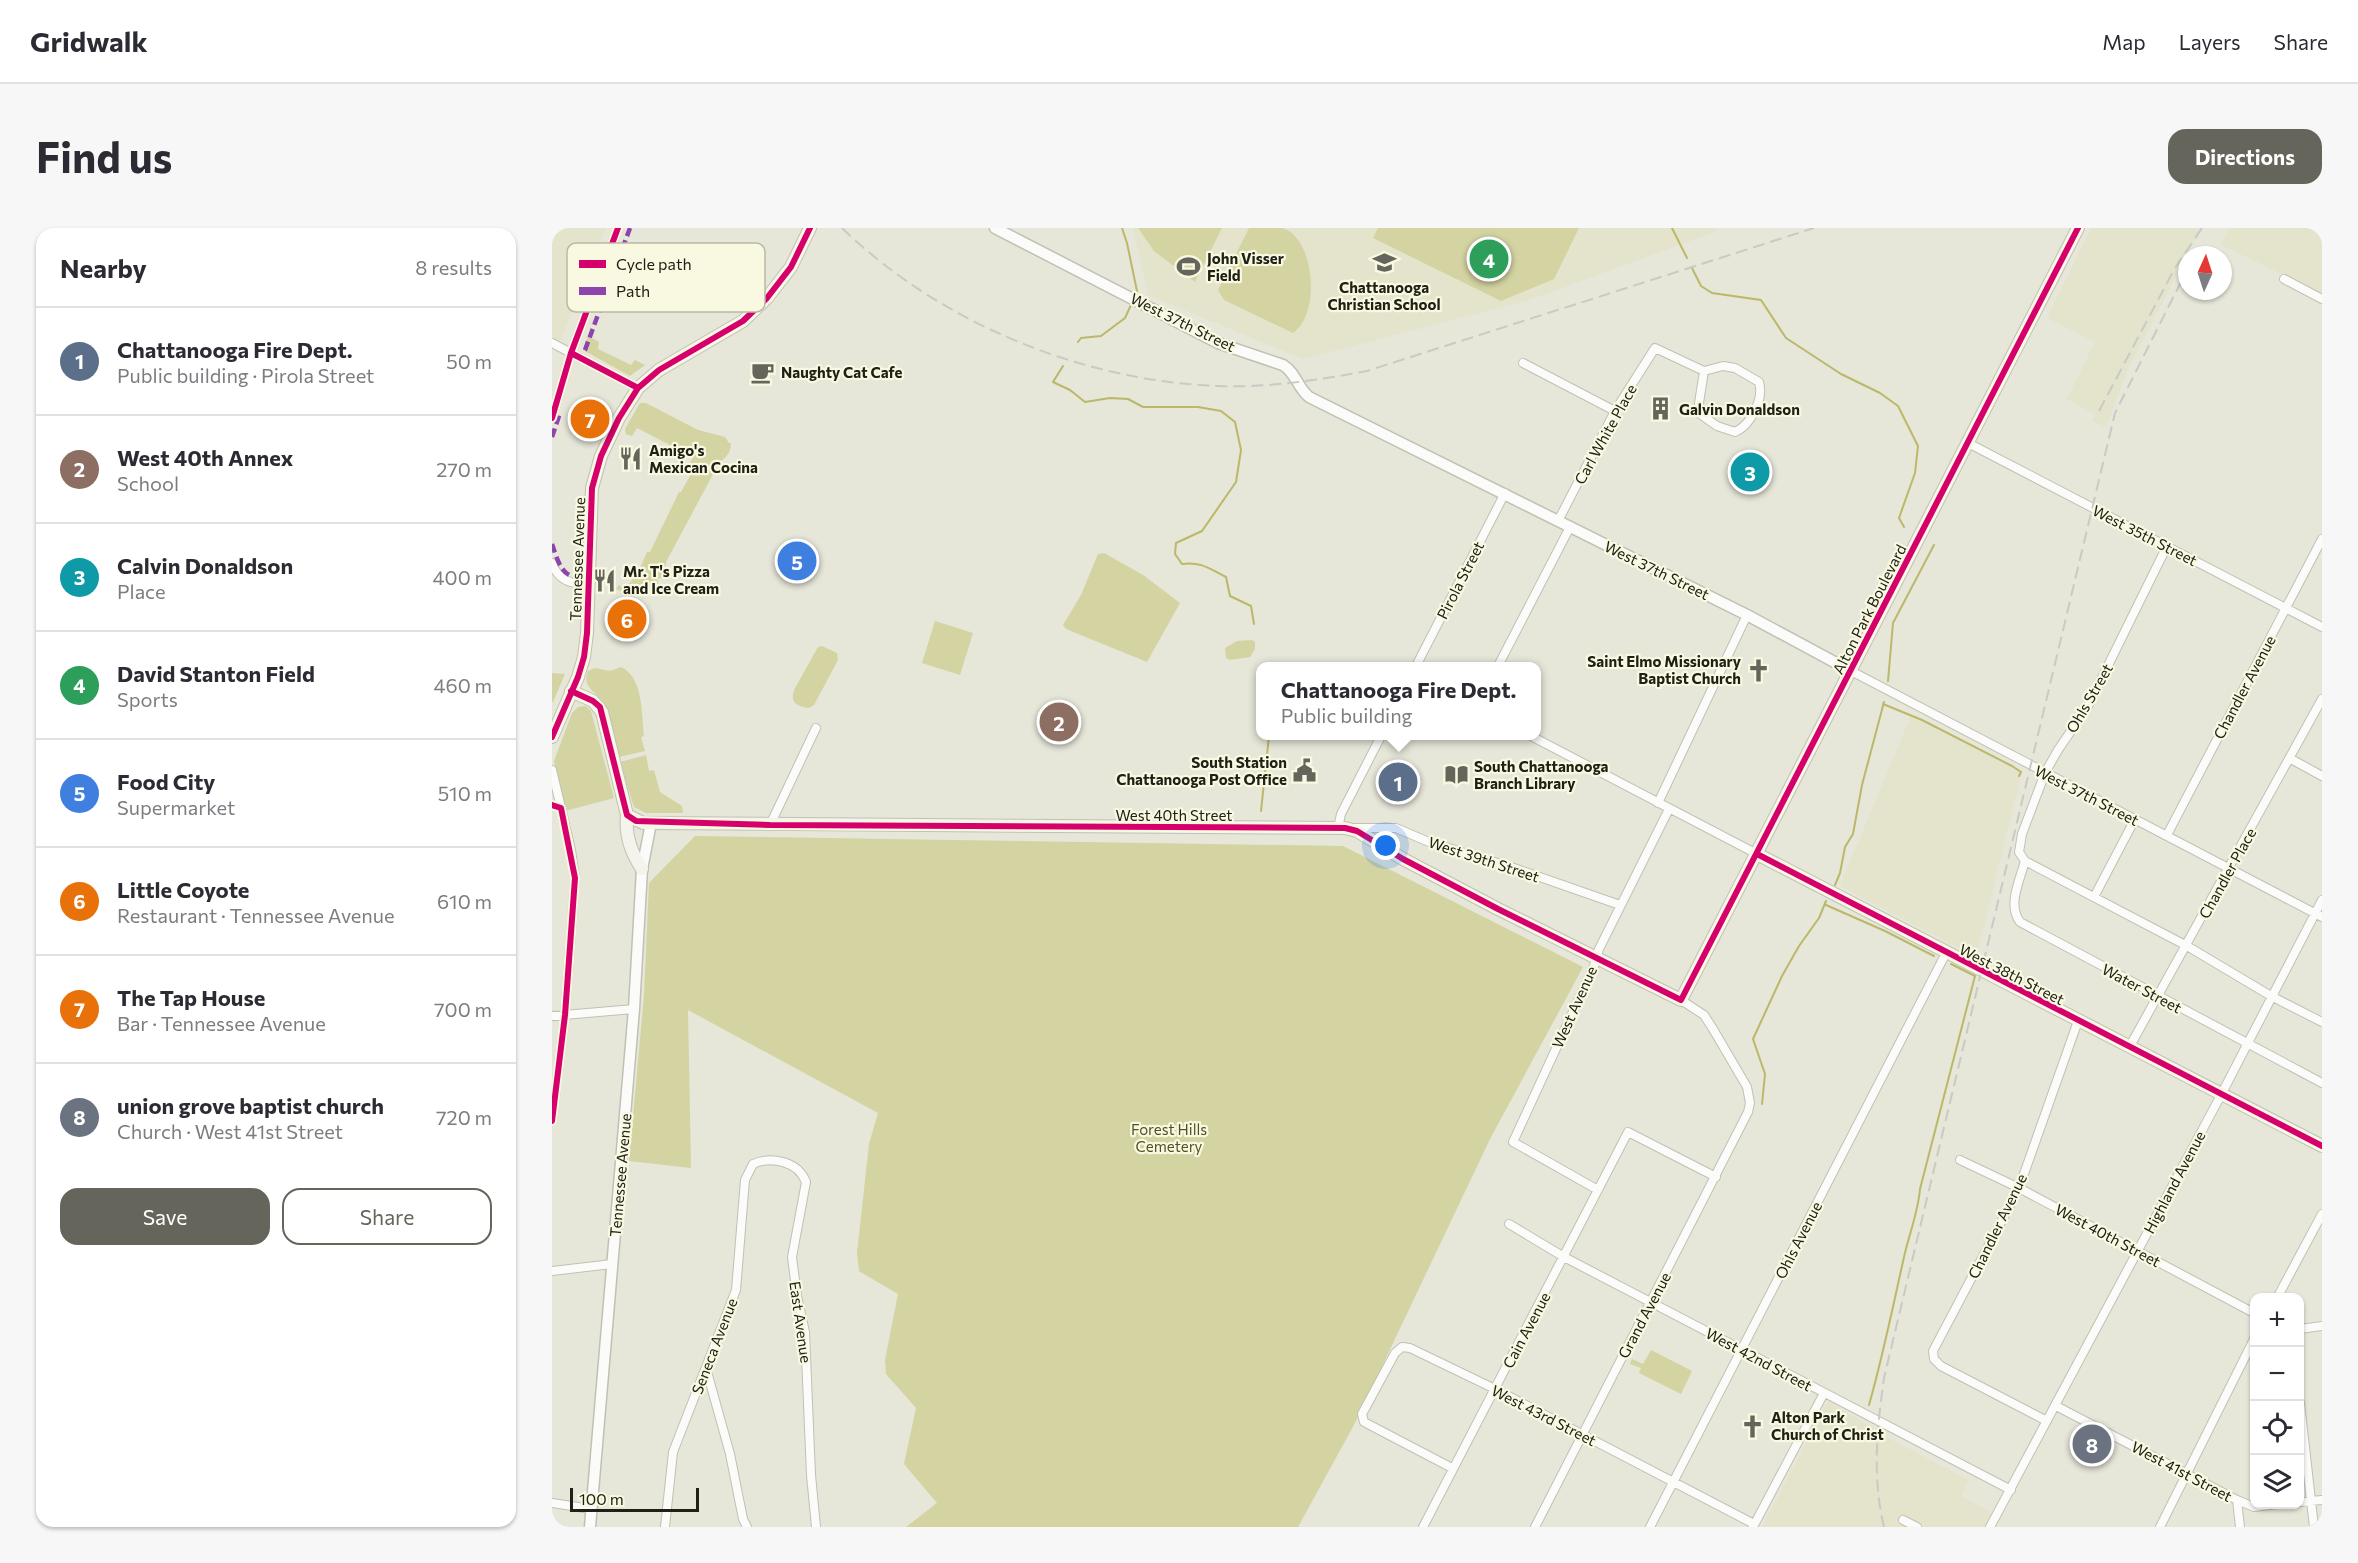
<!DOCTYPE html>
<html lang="en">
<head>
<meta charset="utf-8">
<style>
  :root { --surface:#fff; --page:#f7f7f7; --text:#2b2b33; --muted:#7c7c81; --line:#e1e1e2; --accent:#65655b }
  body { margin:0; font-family:Commissioner,sans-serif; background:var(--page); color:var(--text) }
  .controls { position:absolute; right:18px; bottom:18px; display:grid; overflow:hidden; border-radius:12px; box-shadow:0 2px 4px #0004 }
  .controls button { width:54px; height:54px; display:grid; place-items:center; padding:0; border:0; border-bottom:2px solid var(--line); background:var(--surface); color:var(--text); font:30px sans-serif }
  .compass { position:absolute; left:1626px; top:18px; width:54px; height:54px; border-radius:50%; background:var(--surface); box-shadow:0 2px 4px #0004; rotate:3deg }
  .scale { position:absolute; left:18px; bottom:15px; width:129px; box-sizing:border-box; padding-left:6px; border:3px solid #202017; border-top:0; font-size:16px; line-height:21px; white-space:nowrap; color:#202017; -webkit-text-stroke:4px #f9f9e1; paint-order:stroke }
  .you { position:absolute; left:834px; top:618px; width:21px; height:21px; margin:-15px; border:4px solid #fff; border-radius:50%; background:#1a73e8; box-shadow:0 0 0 9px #1a73e833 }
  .badge { display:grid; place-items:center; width:39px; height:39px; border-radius:50%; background:var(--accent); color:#fff; font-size:20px; font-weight:700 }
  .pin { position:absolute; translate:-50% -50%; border:3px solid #fff; box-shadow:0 2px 6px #0006 }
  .popup { position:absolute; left:704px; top:434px; width:285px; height:78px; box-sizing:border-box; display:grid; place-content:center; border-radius:12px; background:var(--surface); filter:drop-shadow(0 2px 4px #0005); font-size:20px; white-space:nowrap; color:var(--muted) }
  .popup b { font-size:22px; color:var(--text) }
  .popup::after { content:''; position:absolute; left:50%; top:100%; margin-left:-12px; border:12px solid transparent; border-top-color:var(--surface) }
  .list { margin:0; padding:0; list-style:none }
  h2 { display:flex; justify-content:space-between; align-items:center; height:78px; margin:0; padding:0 24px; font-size:26px }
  h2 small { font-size:20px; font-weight:400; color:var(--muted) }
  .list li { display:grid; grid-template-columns:39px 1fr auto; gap:18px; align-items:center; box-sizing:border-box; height:108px; padding:0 24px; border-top:2px solid var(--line) }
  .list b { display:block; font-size:22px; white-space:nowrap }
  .list p { margin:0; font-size:20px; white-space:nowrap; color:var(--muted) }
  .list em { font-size:20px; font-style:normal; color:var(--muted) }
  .actions { display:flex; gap:12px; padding:18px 24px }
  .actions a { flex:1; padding:14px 0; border:2px solid var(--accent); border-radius:18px; text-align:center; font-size:21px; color:var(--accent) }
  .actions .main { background:var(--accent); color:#fff }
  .icon { flex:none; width:33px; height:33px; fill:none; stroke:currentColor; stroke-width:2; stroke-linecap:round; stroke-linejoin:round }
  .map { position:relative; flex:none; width:1770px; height:1299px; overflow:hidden; border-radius:18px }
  header { display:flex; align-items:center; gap:36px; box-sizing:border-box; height:84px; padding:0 30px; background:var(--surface); border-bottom:2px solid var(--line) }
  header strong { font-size:28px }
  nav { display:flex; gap:33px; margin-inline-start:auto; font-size:21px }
  .intro { display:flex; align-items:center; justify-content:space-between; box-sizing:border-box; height:144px; padding:0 36px }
  h1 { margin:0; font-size:42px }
  .button { padding:15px 27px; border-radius:18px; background:var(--accent); color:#fff; font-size:21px; font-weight:700 }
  main { display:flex; gap:36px; padding:0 36px }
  aside { flex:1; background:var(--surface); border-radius:18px; box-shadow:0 2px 4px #0004 }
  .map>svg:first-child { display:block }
  .built { fill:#e4e4cc }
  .green { fill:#d4d3a2 }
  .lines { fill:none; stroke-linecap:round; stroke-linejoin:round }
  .stream { stroke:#bbb86a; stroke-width:2 }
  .minor-casing { stroke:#c0c0b5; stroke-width:10 }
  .tertiary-casing { stroke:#c0c0b5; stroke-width:13 }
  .secondary-casing { stroke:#c0c0b5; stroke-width:14 }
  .minor { stroke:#fbfbf9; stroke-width:8 }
  .tertiary { stroke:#fbfbf9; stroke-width:10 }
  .secondary { stroke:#f4f4ed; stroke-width:12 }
  .rail { stroke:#cacac5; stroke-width:2; stroke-dasharray:12 6; stroke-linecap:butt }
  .quiet { stroke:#8e44ad; stroke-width:4.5; stroke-dasharray:9 4.5; stroke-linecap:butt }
  .cycleway-casing { stroke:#f9f9e1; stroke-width:10 }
  .cycleway { stroke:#d6006c; stroke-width:6 }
  .labels { text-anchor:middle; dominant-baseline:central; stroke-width:4.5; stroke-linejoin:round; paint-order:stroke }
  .poi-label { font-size:15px; font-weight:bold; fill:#202017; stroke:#f9f9e1; text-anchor:start }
  .street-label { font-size:15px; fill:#202017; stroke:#f9f9e1 }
  .park-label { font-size:15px; fill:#525025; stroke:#f9f9e1 }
  .key { fill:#f9f9e1; stroke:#b8b8a4; stroke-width:1.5 }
  .key-label { font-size:16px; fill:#202017 }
</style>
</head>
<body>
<header>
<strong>Gridwalk</strong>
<nav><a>Map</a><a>Layers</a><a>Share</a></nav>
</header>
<div class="intro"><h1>Find us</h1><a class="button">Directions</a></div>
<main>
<aside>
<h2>Nearby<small>8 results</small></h2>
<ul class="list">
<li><span class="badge" style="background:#5c6f8a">1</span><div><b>Chattanooga Fire Dept.</b><p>Public building · Pirola Street</p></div><em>50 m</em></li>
<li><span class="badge" style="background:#8d6e63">2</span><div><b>West 40th Annex</b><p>School</p></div><em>270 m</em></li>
<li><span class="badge" style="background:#0f9aa8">3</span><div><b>Calvin Donaldson</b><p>Place</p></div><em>400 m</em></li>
<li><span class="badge" style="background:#2e9e5b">4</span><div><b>David Stanton Field</b><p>Sports</p></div><em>460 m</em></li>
<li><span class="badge" style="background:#3f7fe0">5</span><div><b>Food City</b><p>Supermarket</p></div><em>510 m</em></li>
<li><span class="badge" style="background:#e8710a">6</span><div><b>Little Coyote</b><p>Restaurant · Tennessee Avenue</p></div><em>610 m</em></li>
<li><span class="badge" style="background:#e8710a">7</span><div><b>The Tap House</b><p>Bar · Tennessee Avenue</p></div><em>700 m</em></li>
<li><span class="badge" style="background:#6b7280">8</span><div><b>union grove baptist church</b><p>Church · West 41st Street</p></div><em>720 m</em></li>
</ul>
<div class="actions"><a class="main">Save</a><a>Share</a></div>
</aside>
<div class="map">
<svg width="1770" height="1299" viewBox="0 0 1770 1299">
  <rect width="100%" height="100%" fill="#e6e6d9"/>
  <!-- built -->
  <path class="built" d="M0,0H54L8,114L0,110Z
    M581,0H1164L1163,4L977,72L751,131L596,67Z
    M1539,0H1649L1576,141L1554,199L1540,193L1543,186L1515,171L1543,114L1495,90Z
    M1678,0H1770V66L1668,16Z
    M1359,488L1470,544L1424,729L1288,658Z
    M1276,1173L1338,1211L1417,1252L1409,1268L1440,1285L1433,1299H1210Z"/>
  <!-- green -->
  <path class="green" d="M586,0H670L643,54L602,23Z
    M697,0C707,0 720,0 730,0C762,8 770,85 741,105L672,72L666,62Z
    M826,0H1027L1002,51L949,73L821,10Z
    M36,108L47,114L46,121L79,137L83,132L93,137L78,148L31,122Z
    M88,175H94L146,202L173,209L177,215H179C179,225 174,229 167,235L114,334L113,349L105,351L107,358L81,367L64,361L67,357L74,361L82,348L84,349L95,324H98L127,264H129L143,239L138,235L141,229L85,200L80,208L74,206L73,201Z
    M552,325L591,347L628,375L595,434L514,401L511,397L529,367L546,326Z
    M383,393L421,405L408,447L370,435Z
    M700,412L703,414V421L698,429L678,432L674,430L673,420L685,413Z
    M270,418L285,425L286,432L262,477L257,480C245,478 238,475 242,462L266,419Z
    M69,439C92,450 89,486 92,508L89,509L93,523L67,529C63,513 60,494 53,478C47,463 29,462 36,443L43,440L58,443Z
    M0,445L13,446L1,474H0Z
    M34,478L39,483L62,570L13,583L2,533L20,485L26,479Z
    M94,527L97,543L102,542L108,564L130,578L131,585H94L82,579L68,534Z
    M143,608L791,618L1031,739L938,911L803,1195L746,1299H354L385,1275L352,1236L364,1180L334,1146L333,1132L346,1066L307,1043L305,1025L317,916L326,885L136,782L139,940L77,933L92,767L97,655Z
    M1099,1122L1140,1143L1129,1166L1087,1145L1089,1140L1078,1136L1080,1131L1091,1136Z"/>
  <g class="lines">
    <!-- stream -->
    <path class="stream" d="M570,0L575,15L585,63
      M1120,0L1135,30
      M1140,40L1149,58L1160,65L1209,72L1234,110L1289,146L1328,165L1346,178L1366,218L1363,245L1347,290L1352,299
      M526,114L529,110L549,108L573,90L579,77
      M511,138L501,154L518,162L533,174L558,170L576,171L591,179H646L669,183L683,194L689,222L684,254L650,303L624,315L623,326L630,336C648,333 658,341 674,349L678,368L699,378L702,396
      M1336,453L1341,395L1382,317
      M1331,476L1370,492L1460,538L1469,544L1467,548
      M709,583L717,508
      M1283,657L1288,645L1293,619L1301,606L1310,557L1332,474
      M1274,677L1333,703L1382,728
      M1210,876L1213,846L1201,811L1230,748L1247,718L1267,690L1274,673
      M1317,1177C1331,1128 1341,1078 1352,1029C1357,1006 1366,985 1368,961L1423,748L1399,736"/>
    <defs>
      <path id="minor" d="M1732,51L1770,71
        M0,115L86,160
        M971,135L1063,183
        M0,190L19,125L66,0
        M1416,215L1770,399
        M1006,293L1063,183L1103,120L1152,143L1171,138L1183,140L1207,154C1212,171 1199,197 1183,204L1165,198L1148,186L1147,175L1152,143
        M1615,318L1536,478L1506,522L1493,545L1470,606L1467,624L1473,633L1635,718L1719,768L1770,794
        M0,335C6,353 20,356 37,357
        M864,438L953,265
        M946,438L1018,299
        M1299,443L1770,689
        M979,508L1205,626
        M1739,531L1770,548
        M0,542L19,622L23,650L13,787L0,893
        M1106,575L1195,387
        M218,597L264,500
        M786,600L789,586L829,508
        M802,600H844L877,614L962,640L1068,677
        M1615,607L1770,311
        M1473,633C1468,652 1455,677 1468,694L1770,855
        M1542,669L1583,591
        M0,788L82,781
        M1578,818L1770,471
        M1408,932L1467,960L1702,1085
        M1046,962L961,914L1042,738L1047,721L1117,581
        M957,996L1012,1029L1459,1262
        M0,1043L60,1036
        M1725,1070L1770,986
        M1748,1101L1770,1098
        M154,1140L178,1226L191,1291L195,1299
        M1748,1175L1762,1299
        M1504,1178L1685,1272L1702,1279L1726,1276
        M1495,1193L1389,1138L1382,1131L1381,1123L1467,960L1526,793
        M900,1240L812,1194L810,1186L843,1125L850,1119L858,1120L943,1161L1202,1296
        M1685,1272L1688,1299
        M1748,1274L1770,1272
        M0,1275L39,1281
        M1351,1292L1365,1299
        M113,1299L121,1224L184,1062L193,952L201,936C219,928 246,933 254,954L240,1029L245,1068L253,1104L259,1247L264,1299
        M871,1299L1076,904L1164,949
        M983,1299L1196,884L1198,875L1195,859L1161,801L1152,787L1129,772
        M1098,1299L1394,725
        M1201,1299L1272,1165
        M1438,1299L1669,867L1770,672
        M1608,1299L1702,1111"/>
      <path id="tertiary" d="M443,0L666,115L731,137C744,145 745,159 757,169L1195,387L1299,443
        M38,1299L82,781L90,641L99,595"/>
      <path id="secondary" d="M19,463L41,473L50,484L75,587C73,606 79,625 90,641
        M0,509L26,449L32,429L35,405L40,260L49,228L67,190L86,160L107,142L191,93L215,70L239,39L258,0
        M75,587L91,595L793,600L805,603L851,631L946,681L1129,772L1526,0
        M1205,626L1770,918"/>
    </defs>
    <!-- minor casing -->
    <use href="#minor" class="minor-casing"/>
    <!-- tertiary casing -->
    <use href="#tertiary" class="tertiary-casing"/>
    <!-- secondary casing -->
    <use href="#secondary" class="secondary-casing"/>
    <!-- minor -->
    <use href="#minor" class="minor"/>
    <!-- tertiary -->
    <use href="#tertiary" class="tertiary"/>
    <!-- secondary -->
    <use href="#secondary" class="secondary"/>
    <!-- rail -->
    <path class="rail" d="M290,0C388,95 530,153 666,158C716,160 766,152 815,143L1262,0
      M1547,183L1623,40L1650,0
      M1332,1299C1320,1250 1325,1199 1332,1150L1563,185L1635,42"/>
    <!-- quiet -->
    <path class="quiet" d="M25,133L33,122L78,0
      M0,209L8,185
      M0,316C5,330 9,350 27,349"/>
    <defs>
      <path id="cycleway" d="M19,125L86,160
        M0,190L19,125L66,0
        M19,463L41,473L48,479L75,587L84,593L218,597L793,600L805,603L851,631L946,681L1129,772L1526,0
        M0,509L26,449L32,429L35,405L40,260L49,228L67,190L86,160L107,142L191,93L215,70L239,39L258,0
        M0,577L9,580L23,650L13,787L0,893
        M1205,626L1770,918"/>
    </defs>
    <!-- cycleway casing -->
    <use href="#cycleway" class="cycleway-casing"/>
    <!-- cycleway -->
    <use href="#cycleway" class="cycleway"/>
  </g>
  <!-- icons -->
  <defs>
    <symbol id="school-bare" viewBox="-9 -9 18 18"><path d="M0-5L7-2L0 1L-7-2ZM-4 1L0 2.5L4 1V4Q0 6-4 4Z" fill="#65655b" stroke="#f9f9e1" stroke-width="2.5" paint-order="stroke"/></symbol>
    <symbol id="stadium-bare" viewBox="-9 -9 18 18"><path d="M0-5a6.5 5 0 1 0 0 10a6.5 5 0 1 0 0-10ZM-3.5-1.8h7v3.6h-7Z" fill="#65655b" stroke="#f9f9e1" stroke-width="2.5" paint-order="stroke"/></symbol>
    <symbol id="cafe-bare" viewBox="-9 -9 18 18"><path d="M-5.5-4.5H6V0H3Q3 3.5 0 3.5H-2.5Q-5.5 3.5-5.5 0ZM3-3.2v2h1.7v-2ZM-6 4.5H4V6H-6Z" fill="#65655b" stroke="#f9f9e1" stroke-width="2.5" paint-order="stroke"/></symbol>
    <symbol id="building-bare" viewBox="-9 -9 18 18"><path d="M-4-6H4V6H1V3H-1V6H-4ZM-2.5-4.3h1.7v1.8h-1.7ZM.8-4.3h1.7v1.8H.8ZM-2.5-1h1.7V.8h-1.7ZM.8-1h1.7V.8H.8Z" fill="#65655b" stroke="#f9f9e1" stroke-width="2.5" paint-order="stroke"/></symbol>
    <symbol id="restaurant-bare" viewBox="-9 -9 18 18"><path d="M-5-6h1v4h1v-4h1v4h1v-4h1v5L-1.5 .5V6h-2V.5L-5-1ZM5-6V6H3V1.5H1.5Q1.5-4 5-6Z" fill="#65655b" stroke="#f9f9e1" stroke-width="2.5" paint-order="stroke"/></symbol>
    <symbol id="church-bare" viewBox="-9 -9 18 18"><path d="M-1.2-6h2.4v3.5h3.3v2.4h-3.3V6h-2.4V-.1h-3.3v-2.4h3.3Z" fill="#65655b" stroke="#f9f9e1" stroke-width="2.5" paint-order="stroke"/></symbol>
    <symbol id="civic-bare" viewBox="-9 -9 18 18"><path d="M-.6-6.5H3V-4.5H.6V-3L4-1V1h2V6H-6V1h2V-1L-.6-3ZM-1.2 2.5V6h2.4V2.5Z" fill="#65655b" stroke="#f9f9e1" stroke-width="2.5" paint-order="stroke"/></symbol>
    <symbol id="library-bare" viewBox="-9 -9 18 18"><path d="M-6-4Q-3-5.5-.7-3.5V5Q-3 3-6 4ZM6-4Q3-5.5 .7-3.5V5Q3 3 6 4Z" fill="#65655b" stroke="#f9f9e1" stroke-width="2.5" paint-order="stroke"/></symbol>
  </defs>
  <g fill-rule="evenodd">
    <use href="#school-bare" x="816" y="18" width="33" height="33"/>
    <use href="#stadium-bare" x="620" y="22" width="33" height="33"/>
    <use href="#cafe-bare" x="194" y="128" width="33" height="33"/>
    <use href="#building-bare" x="1092" y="164" width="33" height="33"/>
    <use href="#restaurant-bare" x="62" y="214" width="33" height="33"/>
    <use href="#restaurant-bare" x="36" y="336" width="33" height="33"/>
    <use href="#church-bare" x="1190" y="426" width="33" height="33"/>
    <use href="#civic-bare" x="736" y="526" width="33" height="33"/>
    <use href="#library-bare" x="888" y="530" width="33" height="33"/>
    <use href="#church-bare" x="1184" y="1182" width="33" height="33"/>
  </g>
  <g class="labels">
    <!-- poi labels -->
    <g class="poi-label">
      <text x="655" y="30">John Visser<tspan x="655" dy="17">Field</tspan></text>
      <text x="832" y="59" text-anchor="middle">Chattanooga<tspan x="832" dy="17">Christian School</tspan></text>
      <text x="229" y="144">Naughty Cat Cafe</text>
      <text x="1127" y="181">Galvin Donaldson</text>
      <text x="97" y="222">Amigo's<tspan x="97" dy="17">Mexican Cocina</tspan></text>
      <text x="71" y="343">Mr. T's Pizza<tspan x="71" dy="17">and Ice Cream</tspan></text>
      <text x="1189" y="433" text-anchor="end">Saint Elmo Missionary<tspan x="1189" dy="17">Baptist Church</tspan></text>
      <text x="735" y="534" text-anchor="end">South Station<tspan x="735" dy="17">Chattanooga Post Office</tspan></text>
      <text x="922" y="538">South Chattanooga<tspan x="922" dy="17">Branch Library</tspan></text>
      <text x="1219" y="1189">Alton Park<tspan x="1219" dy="17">Church of Christ</tspan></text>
    </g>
    <!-- street labels -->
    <g class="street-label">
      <text transform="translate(631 94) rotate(26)">West 37th Street</text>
      <text transform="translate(1053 206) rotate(-61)">Carl White Place</text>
      <text transform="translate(1593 307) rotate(27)">West 35th Street</text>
      <text transform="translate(25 331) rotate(-88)">Tennessee Avenue</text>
      <text transform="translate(1105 342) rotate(26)">West 37th Street</text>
      <text transform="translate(908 352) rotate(-63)">Pirola Street</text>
      <text transform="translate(1317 381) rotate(-63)">Alton Park Boulevard</text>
      <text transform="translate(1692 459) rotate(-62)">Chandler Avenue</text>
      <text transform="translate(1537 470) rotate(-60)">Ohls Street</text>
      <text transform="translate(1535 567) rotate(27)">West 37th Street</text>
      <text x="622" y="587">West 40th Street</text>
      <text transform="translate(932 631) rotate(18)">West 39th Street</text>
      <text transform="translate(1675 645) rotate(-61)">Chandler Place</text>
      <text transform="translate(1460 746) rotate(27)">West 38th Street</text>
      <text transform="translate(1590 760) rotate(28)">Water Street</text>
      <text transform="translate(1022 779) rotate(-66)">West Avenue</text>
      <text transform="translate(68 947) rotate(-85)">Tennessee Avenue</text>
      <text transform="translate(1622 954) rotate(-62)">Highland Avenue</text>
      <text transform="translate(1445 998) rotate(-64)">Chandler Avenue</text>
      <text transform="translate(1556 1007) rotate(28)">West 40th Street</text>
      <text transform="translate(1246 1012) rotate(-63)">Ohls Avenue</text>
      <text transform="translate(1092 1087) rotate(-62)">Grand Avenue</text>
      <text transform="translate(249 1094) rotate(82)">East Avenue</text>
      <text transform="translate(974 1102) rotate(-62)">Cain Avenue</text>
      <text transform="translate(162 1118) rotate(-69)">Seneca Avenue</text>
      <text transform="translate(1207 1131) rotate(28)">West 42nd Street</text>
      <text transform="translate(992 1187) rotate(27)">West 43rd Street</text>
      <text transform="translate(1630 1243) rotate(28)">West 41st Street</text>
    </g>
    <!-- park labels -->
    <g class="park-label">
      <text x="617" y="901">Forest Hills<tspan x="617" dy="17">Cemetery</tspan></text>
    </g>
  </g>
  <!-- legend -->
  <rect x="15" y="15" width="198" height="69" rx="9" class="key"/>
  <rect x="27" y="32" width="27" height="8" fill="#d6006c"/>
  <rect x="27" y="59" width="27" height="8" fill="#8e44ad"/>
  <g class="key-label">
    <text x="64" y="42">Cycle path</text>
    <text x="64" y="69">Path</text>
  </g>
</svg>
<div class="controls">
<button>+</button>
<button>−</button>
<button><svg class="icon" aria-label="locate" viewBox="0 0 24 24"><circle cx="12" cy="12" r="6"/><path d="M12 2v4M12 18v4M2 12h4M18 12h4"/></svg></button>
<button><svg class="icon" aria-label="layers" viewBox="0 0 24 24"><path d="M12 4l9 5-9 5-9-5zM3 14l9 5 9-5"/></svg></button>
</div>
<svg class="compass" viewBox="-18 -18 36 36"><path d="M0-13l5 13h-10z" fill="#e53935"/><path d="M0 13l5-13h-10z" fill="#7c7c81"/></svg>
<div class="scale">100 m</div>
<div class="you"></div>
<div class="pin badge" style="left:846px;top:554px;background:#5c6f8a">1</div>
<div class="popup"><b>Chattanooga Fire Dept.</b>Public building</div>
<div class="pin badge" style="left:507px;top:494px;background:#8d6e63">2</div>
<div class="pin badge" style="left:1198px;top:244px;background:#0f9aa8">3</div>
<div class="pin badge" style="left:937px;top:31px;background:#2e9e5b">4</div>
<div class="pin badge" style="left:245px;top:333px;background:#3f7fe0">5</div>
<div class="pin badge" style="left:75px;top:391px;background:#e8710a">6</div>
<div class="pin badge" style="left:38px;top:191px;background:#e8710a">7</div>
<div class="pin badge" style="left:1540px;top:1216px;background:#6b7280">8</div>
</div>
</main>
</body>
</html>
